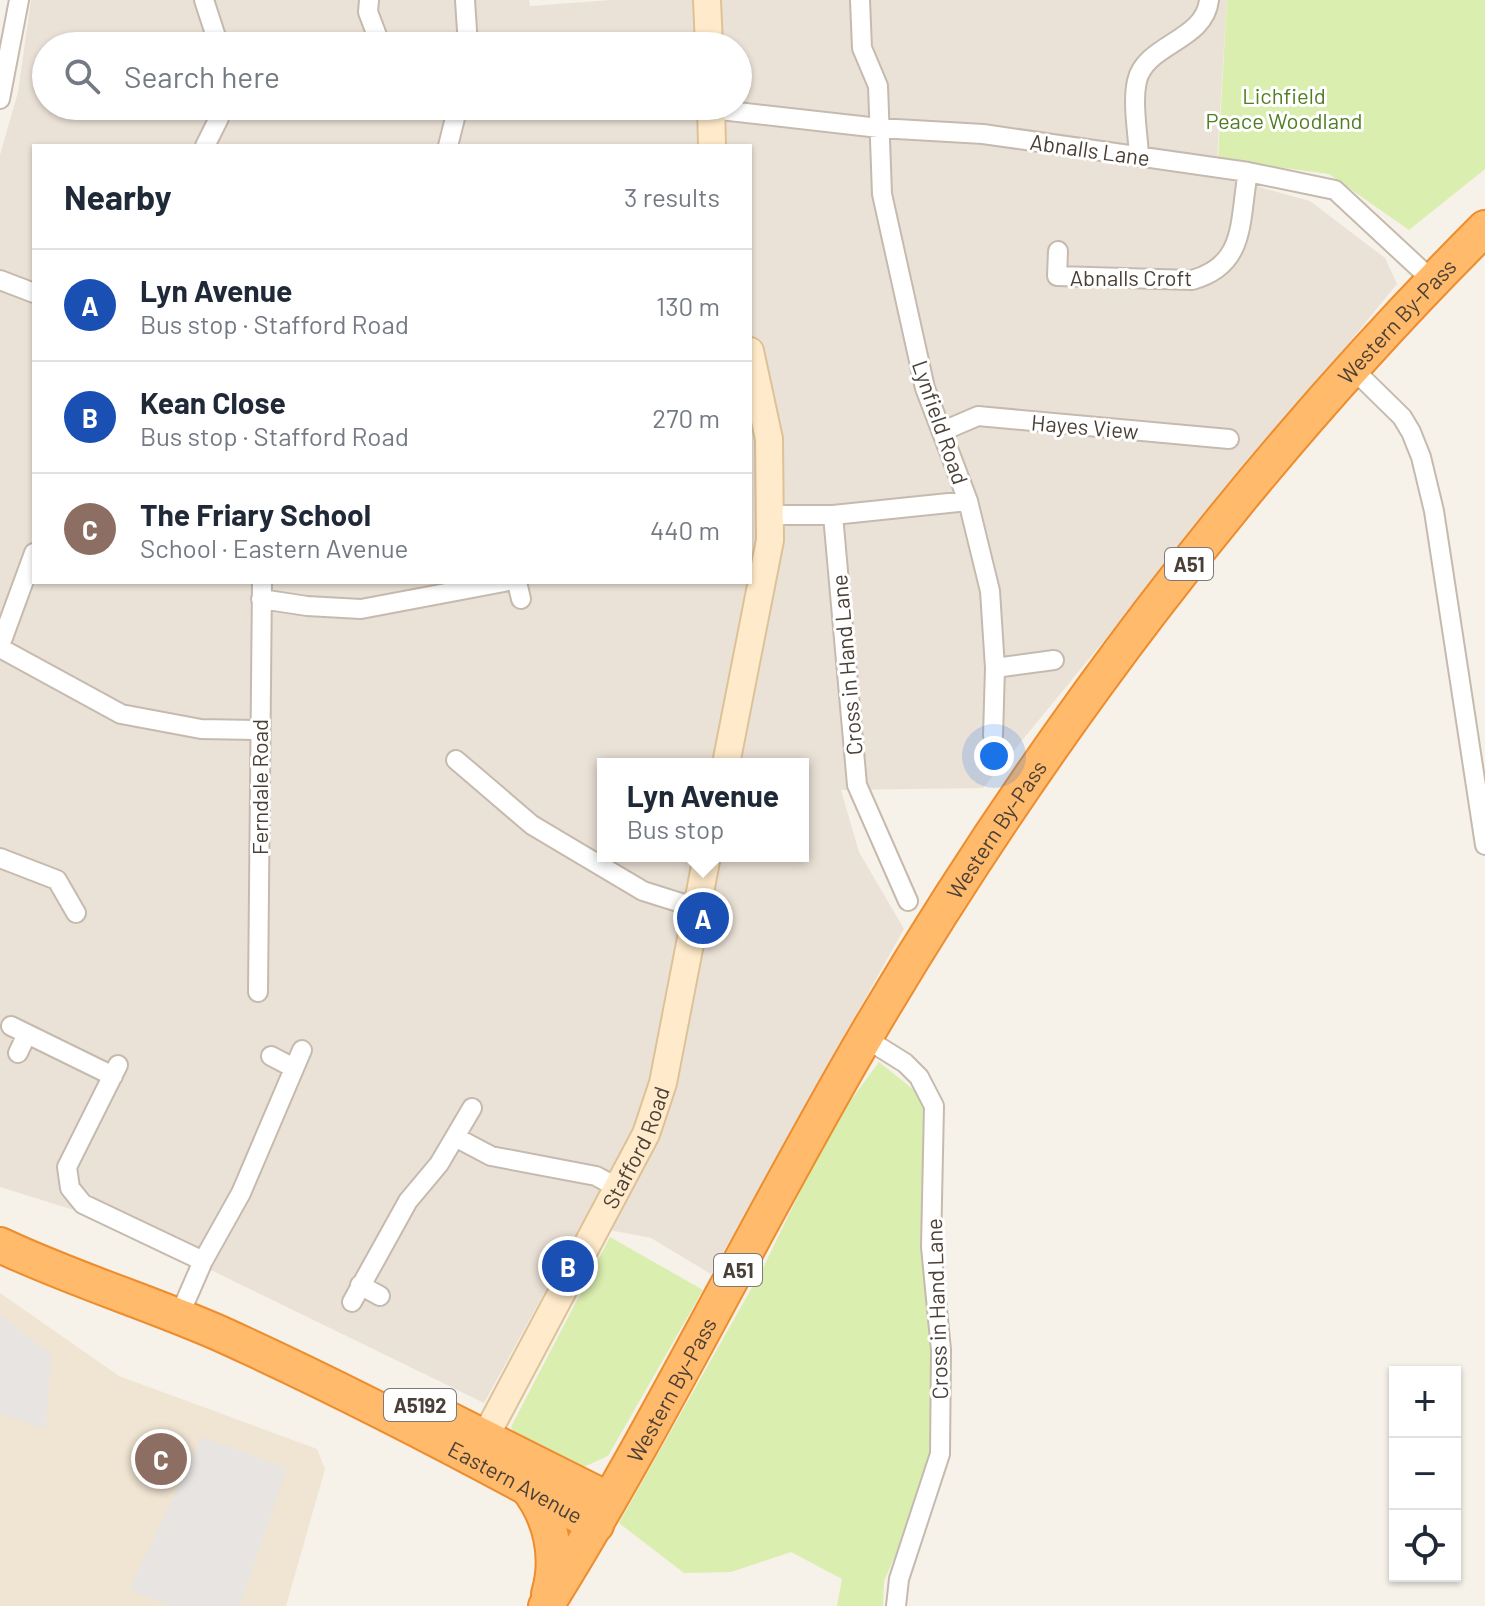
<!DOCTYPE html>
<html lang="en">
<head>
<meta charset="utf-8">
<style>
  :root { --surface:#fff; --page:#f6f6f7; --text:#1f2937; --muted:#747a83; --line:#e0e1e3; --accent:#db2777 }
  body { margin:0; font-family:Barlow,sans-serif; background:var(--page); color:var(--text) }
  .controls { position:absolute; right:24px; bottom:24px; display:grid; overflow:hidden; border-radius:0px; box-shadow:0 2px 6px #0004 }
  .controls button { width:72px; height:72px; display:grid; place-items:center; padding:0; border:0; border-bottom:2px solid var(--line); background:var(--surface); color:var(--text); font:40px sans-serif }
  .you { position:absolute; left:994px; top:756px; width:28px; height:28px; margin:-20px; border:6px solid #fff; border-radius:50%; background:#1a73e8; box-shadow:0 0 0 12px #1a73e833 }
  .badge { display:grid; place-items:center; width:52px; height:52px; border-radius:50%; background:var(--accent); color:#fff; font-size:26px; font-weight:700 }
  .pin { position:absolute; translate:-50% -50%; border:4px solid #fff; box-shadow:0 2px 8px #0006 }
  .popup { position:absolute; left:597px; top:758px; width:212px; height:104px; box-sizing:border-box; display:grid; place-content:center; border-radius:0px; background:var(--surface); filter:drop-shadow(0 2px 6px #0005); font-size:26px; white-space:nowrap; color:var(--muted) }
  .popup b { font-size:30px; color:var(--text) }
  .popup::after { content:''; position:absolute; left:50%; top:100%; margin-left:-16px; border:16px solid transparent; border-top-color:var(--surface) }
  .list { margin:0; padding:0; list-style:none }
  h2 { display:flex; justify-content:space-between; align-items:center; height:104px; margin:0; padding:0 32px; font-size:34px }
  h2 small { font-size:26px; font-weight:400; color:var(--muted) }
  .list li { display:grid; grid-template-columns:52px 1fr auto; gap:24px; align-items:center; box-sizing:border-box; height:112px; padding:0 32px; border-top:2px solid var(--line) }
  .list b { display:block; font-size:30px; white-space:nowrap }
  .list p { margin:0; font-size:26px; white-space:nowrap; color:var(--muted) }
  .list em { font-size:26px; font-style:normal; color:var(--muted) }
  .icon { flex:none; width:44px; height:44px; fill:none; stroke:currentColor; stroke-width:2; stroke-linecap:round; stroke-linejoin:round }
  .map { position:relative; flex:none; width:1485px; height:1606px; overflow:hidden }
  .search { position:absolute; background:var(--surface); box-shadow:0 2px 6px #0004; left:32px; top:32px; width:720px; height:88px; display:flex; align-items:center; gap:20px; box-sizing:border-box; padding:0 28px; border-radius:44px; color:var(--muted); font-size:30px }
  .panel { position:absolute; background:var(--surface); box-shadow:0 2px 6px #0004; left:32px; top:144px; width:720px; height:440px; border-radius:0px }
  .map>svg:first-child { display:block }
  .residential { fill:#ebe2d7; fill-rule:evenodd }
  .education { fill:#f0e4d2 }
  .green { fill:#daeeaf }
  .parking { fill:#e7e4e1 }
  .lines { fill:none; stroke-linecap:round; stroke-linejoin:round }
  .street-casing { stroke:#c6baae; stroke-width:22 }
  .secondary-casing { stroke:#ddc297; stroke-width:30 }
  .highway-casing { stroke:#ed8d2d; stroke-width:38 }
  .street { stroke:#fff; stroke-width:18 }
  .secondary { stroke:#ffebcb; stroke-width:26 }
  .highway { stroke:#ffba6c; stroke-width:34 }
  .labels { text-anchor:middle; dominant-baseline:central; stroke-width:6; stroke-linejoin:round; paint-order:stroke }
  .shield { fill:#fff; stroke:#817973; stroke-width:2 }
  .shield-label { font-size:20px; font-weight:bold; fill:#4b4037 }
  .park-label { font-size:22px; fill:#517e22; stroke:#fff }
  .street-label { font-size:22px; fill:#4b4037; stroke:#fff }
</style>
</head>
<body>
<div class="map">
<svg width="1485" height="1606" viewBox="0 0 1485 1606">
  <rect width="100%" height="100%" fill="#f6f1e9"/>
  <!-- residential -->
  <path class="residential" d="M31,0H529L530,6L611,0H1227L1216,175L1310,201L1385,258L1397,284L983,788L841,790L859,852L904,929L711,1274L651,1238L604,1229L585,1218L484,1403L215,1272L77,1211L0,1187V155L18,92ZM46,46H738V106H46ZM34,146H750V582H34ZM603,764H803V856H603Z"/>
  <!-- education -->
  <path class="education" d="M0,1293L119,1376L317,1449L325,1469L286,1606H0Z"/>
  <!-- green -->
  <path class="green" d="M1227,0H1485V169L1409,230L1329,174L1218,159Z
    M879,1062L934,1106L940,1454L884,1581L883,1606H837L842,1579L791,1552L731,1572L684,1573L619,1523L763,1268L832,1126Z
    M610,1237L703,1290L608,1456L579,1469L521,1444L511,1427Z"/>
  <!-- parking -->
  <path class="parking" d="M0,1315L51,1354L46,1429L0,1414Z
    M202,1437L287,1468L240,1606H172L129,1590Z"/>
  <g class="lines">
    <defs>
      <path id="street" d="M204,0L219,46
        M369,0L368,12L381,46
        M465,0L468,46
        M860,0L862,48L878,86L882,194L925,388L968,501L990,591L995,668L993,736
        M0,99L19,0
        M711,109L879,128L983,134L1248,172L1335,190L1433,281
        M205,146L219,118L221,106
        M448,146L458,106
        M1139,156C1138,134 1132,103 1137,81C1145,44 1205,41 1209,0
        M1058,251L1057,276L1192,280C1247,265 1239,220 1248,172
        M0,280L34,293
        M1353,369L1402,417L1411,432L1421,457L1434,511L1485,845
        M943,431L978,416L1229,439
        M769,515H833L968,501
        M833,515L857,785L908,901
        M517,582L521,599
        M261,599L307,606L361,609L504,582
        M0,646L34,553
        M0,648L121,714L201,729L260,730
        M995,668L1054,660
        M456,760L532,825L643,891L697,908
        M0,858L57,880L76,913
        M258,992L262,582
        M11,1026L113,1076
        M865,1038L905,1063L919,1077L934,1106L931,1247L941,1350L940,1454L899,1579L896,1606
        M18,1053L27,1034
        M271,1056L292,1067
        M118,1065L67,1167L70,1188L83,1204L203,1261
        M455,1137L491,1156L596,1176L620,1189
        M360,1285L380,1296
        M352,1302L408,1201L439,1164L472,1108
        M179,1316L203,1261L241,1193L302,1050"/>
      <g id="secondary">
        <path d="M707,0L709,46"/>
        <path d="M711,106L712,146"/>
        <path d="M726,764L770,540L769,439L750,351"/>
        <path id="s1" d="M476,1454L646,1134L663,1083L707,856"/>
      </g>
      <g id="highway">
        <path id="s2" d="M0,1245C72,1279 148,1302 221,1334C349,1392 473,1457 596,1525"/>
        <path d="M424,1407L609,1500"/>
        <path d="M527,1487C551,1517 560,1557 549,1594"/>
        <path id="s3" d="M546,1606C662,1420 756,1223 867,1034C1038,743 1246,467 1485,228"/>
      </g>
    </defs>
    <!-- street casing -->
    <use href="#street" class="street-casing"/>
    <!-- secondary casing -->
    <use href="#secondary" class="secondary-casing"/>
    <!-- highway casing -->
    <use href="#highway" class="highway-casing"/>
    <!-- street -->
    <use href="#street" class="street"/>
    <!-- secondary -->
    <use href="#secondary" class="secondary"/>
    <!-- highway -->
    <use href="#highway" class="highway"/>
  </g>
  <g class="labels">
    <!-- shield labels -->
    <g class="shield">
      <rect x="1165" y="548" width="48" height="32" rx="6"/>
      <rect x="714" y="1254" width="48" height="32" rx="6"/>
      <rect x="384" y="1389" width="72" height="32" rx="6"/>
    </g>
    <g class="shield-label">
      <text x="1189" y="564">A51</text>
      <text x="738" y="1270">A51</text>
      <text x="420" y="1405">A5192</text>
    </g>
    <!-- park labels -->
    <g class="park-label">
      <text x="1284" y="95">Lichfield<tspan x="1284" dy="25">Peace Woodland</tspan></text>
    </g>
    <!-- street labels -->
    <g class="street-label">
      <text transform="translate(1090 149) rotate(8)">Abnalls Lane</text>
      <text x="1131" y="277">Abnalls Croft</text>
      <text stroke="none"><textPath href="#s3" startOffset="1546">Western By-Pass</textPath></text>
      <text transform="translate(941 422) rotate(71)">Lynfield Road</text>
      <text transform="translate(1085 426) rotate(5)">Hayes View</text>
      <text transform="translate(846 665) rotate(-95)">Cross in Hand Lane</text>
      <text transform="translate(259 787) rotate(-90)">Ferndale Road</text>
      <text stroke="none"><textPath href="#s3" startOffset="898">Western By-Pass</textPath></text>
      <text stroke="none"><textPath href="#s1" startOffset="346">Stafford Road</textPath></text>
      <text transform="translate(936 1309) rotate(-92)">Cross in Hand Lane</text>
      <text stroke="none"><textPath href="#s3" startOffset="250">Western By-Pass</textPath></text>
      <text stroke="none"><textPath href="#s2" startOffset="568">Eastern Avenue</textPath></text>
    </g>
  </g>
</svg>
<div class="controls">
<button>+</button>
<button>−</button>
<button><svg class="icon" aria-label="locate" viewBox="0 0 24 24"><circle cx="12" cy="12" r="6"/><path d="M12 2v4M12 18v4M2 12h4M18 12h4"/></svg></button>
</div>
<div class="you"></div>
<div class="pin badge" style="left:703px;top:918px;background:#1a4fb4">A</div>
<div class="popup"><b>Lyn Avenue</b>Bus stop</div>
<div class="pin badge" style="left:568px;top:1266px;background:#1a4fb4">B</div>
<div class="pin badge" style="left:161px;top:1459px;background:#8d6e63">C</div>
<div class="search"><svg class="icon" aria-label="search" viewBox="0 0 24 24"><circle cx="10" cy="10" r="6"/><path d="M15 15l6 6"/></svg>Search here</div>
<section class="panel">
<h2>Nearby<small>3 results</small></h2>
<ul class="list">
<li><span class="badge" style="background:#1a4fb4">A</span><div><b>Lyn Avenue</b><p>Bus stop · Stafford Road</p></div><em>130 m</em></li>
<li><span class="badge" style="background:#1a4fb4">B</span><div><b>Kean Close</b><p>Bus stop · Stafford Road</p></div><em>270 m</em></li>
<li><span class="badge" style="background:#8d6e63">C</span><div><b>The Friary School</b><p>School · Eastern Avenue</p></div><em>440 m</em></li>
</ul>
</section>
</div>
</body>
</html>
